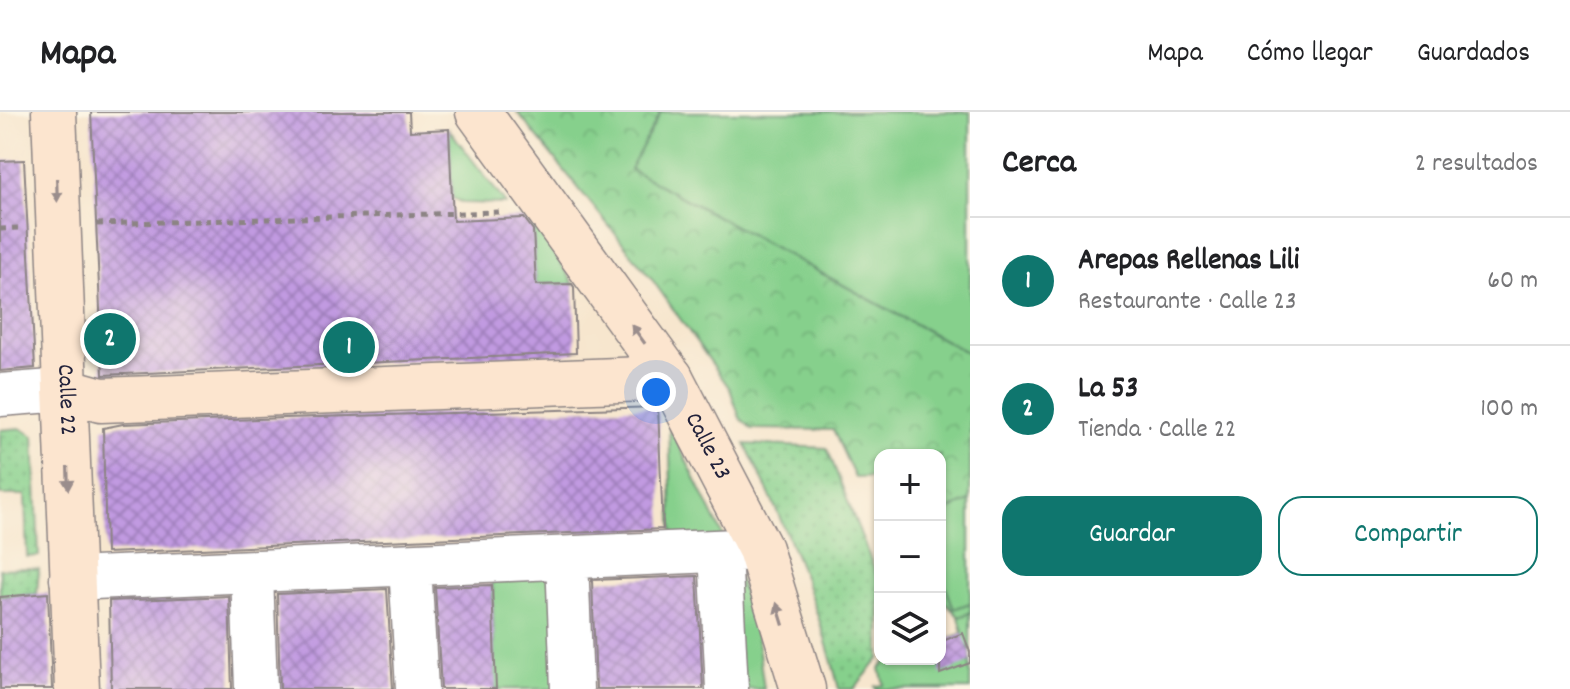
<!DOCTYPE html>
<html lang="es">
<head>
<meta charset="utf-8">
<style>
  :root { --surface:#fff; --page:#f2f2f2; --text:#202124; --muted:#757577; --line:#e0e0e0; --accent:#0f766e }
  body { margin:0; font-family:Dekko,sans-serif; background:var(--page); color:var(--text) }
  .controls { position:absolute; right:24px; bottom:24px; display:grid; overflow:hidden; border-radius:16px; box-shadow:0 2px 6px #0004 }
  .controls button { width:72px; height:72px; display:grid; place-items:center; padding:0; border:0; border-bottom:2px solid var(--line); background:var(--surface); color:var(--text); font:40px sans-serif }
  .you { position:absolute; left:656px; top:280px; width:28px; height:28px; margin:-20px; border:6px solid #fff; border-radius:50%; background:#1a73e8; box-shadow:0 0 0 12px #1a73e833 }
  .badge { display:grid; place-items:center; width:52px; height:52px; border-radius:50%; background:var(--accent); color:#fff; font-size:26px; font-weight:700 }
  .pin { position:absolute; translate:-50% -50%; border:4px solid #fff; box-shadow:0 2px 8px #0006 }
  .list { margin:0; padding:0; list-style:none }
  h2 { display:flex; justify-content:space-between; align-items:center; height:104px; margin:0; padding:0 32px; font-size:34px }
  h2 small { font-size:26px; font-weight:400; color:var(--muted) }
  .list li { display:grid; grid-template-columns:52px 1fr auto; gap:24px; align-items:center; box-sizing:border-box; height:128px; padding:0 32px; border-top:2px solid var(--line) }
  .list b { display:block; font-size:30px; white-space:nowrap }
  .list p { margin:0; font-size:26px; white-space:nowrap; color:var(--muted) }
  .list em { font-size:26px; font-style:normal; color:var(--muted) }
  .actions { display:flex; gap:16px; padding:24px 32px }
  .actions a { flex:1; padding:18px 0; border:2px solid var(--accent); border-radius:24px; text-align:center; font-size:28px; color:var(--accent) }
  .actions .main { background:var(--accent); color:#fff }
  .icon { flex:none; width:44px; height:44px; fill:none; stroke:currentColor; stroke-width:2; stroke-linecap:round; stroke-linejoin:round }
  .map { position:relative; flex:none; width:970px; height:577px; overflow:hidden }
  header { display:flex; align-items:center; gap:48px; box-sizing:border-box; height:112px; padding:0 40px; background:var(--surface); border-bottom:2px solid var(--line) }
  header strong { font-size:38px }
  nav { display:flex; gap:44px; margin-inline-start:auto; font-size:28px }
  main { display:flex }
  aside { flex:1; background:var(--surface) }
  .map>svg:first-child { display:block }
  .grass { fill:url(#grass-dots); stroke:#547964; stroke-width:2 }
  .park { fill:url(#park-crowns); stroke:#547964; stroke-width:2 }
  .garden { fill:#86d08c; stroke:#547964; stroke-width:2 }
  .building { fill:url(#building-cross-hatch) }
  .lines { fill:none; stroke-linecap:round; stroke-linejoin:round }
  .street-casing { stroke:#8c8484; stroke-width:45 }
  .secondary-casing { stroke:#8c8484; stroke-width:47 }
  .path { stroke:#8c8484; stroke-width:5; stroke-dasharray:6 6; stroke-linecap:butt }
  .street { stroke:#fff; stroke-width:42 }
  .secondary { stroke:#fce5cf; stroke-width:44 }
  .oneway { fill:#9a8d8c }
  .labels { text-anchor:middle; dominant-baseline:central; stroke-width:7; stroke-linejoin:round; paint-order:stroke }
  .street-label { font-size:24px; fill:#22223b; stroke:#fcf5e5 }
</style>
</head>
<body>
<header>
<strong>Mapa</strong>
<nav><a>Mapa</a><a>Cómo llegar</a><a>Guardados</a></nav>
</header>
<main>
<div class="map">
<svg width="970" height="577" viewBox="0 0 970 577">
  <defs>
    <pattern id="grass-dots" width="8" height="8" patternUnits="userSpaceOnUse" patternTransform="scale(2)"><rect width="8" height="8" fill="#86d08c"/><path d="M2 2h.1M6 6h.1" fill="none" stroke="#73b27a" stroke-width="1.8" stroke-linecap="round"/></pattern>
    <pattern id="park-crowns" width="20" height="18" patternUnits="userSpaceOnUse" patternTransform="scale(2)"><rect width="20" height="18" fill="#86d08c"/><path d="M2 6a3 3 0 1 1 6 0M12 15a3 3 0 1 1 6 0" fill="none" stroke="#73b27a"/></pattern>
    <pattern id="building-cross-hatch" width="8" height="8" patternUnits="userSpaceOnUse" patternTransform="scale(2)"><rect width="8" height="8" fill="#c19ae1"/><path d="M0 0l8 8M0 8l8-8" fill="none" stroke="#9c7db8"/></pattern>
  </defs>
  <rect width="100%" height="100%" fill="#fcf5e5"/>
  <filter id="ink" filterUnits="userSpaceOnUse"><feTurbulence type="fractalNoise" baseFrequency=".0125" numOctaves="2"/><feDisplacementMap in="SourceGraphic" scale="16" xChannelSelector="R" yChannelSelector="G"/><feConvolveMatrix kernelMatrix="1 2 1 2 8 2 1 2 1" color-interpolation-filters="sRGB"/></filter>
  <filter id="wash" filterUnits="userSpaceOnUse"><feTurbulence type="fractalNoise" baseFrequency=".006" numOctaves="4" result="noise"/><feDisplacementMap in="SourceGraphic" scale="32" xChannelSelector="R" yChannelSelector="G"/><feGaussianBlur stdDeviation="1.8" result="paint"/><feColorMatrix in="noise" values="0 0 0 0 0 0 0 0 0 0 0 0 0 0 0 0 0 1.4 0 .05"/><feComposite in="paint" operator="in"/></filter>
  <g filter="url(#wash)">
    <rect width="100%" height="100%" fill="#f7e6ce"/>
    <!-- grass -->
    <path class="grass" d="M20,316L34,324L39,444L27,445L25,383H0V318Z
      M745,332L827,336L880,472V546L854,577H839C818,491 785,411 745,332Z
      M26,456L39,457L37,482L0,484V457Z"/>
    <!-- park -->
    <path class="park" d="M517,0H661L631,57L970,242V501L959,505L940,485V343H880V365L855,366L833,318L752,317L740,306L730,277L651,166Z"/>
    <!-- garden -->
    <path class="garden" d="M661,0H970V242L630,57Z
      M449,17L506,92L462,91L452,86Z
      M532,105L574,172L536,173Z
      M669,313L727,432L673,435Z
      M970,389V491L954,497L940,459V401Z
      M734,450L757,525L764,577H732Z
      M559,462L563,577H495L492,465Z
      M970,501V577H876L875,574L884,573L880,556L889,547H940V530L963,521L959,505Z"/>
    <g id="blocks">
      <!-- building -->
      <path class="building" d="M91,0H409L410,19L449,17L453,109L524,106L533,118L536,173L572,172L574,175L576,241L103,263Z
        M24,48L35,256L0,259V49Z
        M658,295L663,417L106,441L103,316L123,312L285,306Z
        M697,464L703,577H596L592,468Z
        M492,473L496,577H441L435,475Z
        M387,477L393,577H280L277,482Z
        M48,481L52,577H0V485Z
        M229,484L232,577H111L109,489Z
        M963,521L970,540V551L940,562V530Z"/>
    </g>
  </g>
  <g filter="url(#ink)">
    <use href="#blocks" fill-opacity="0" stroke="#8c8484" stroke-width="2"/>
    <g class="lines">
      <defs>
        <path id="street" d="M0,283L65,278
          M720,440L727,577
          M567,447L572,577
          M410,453L417,577
          M252,461L256,577
          M71,467L760,437"/>
        <g id="secondary">
          <path id="s1" d="M54,0L77,577"/>
          <path id="s2" d="M478,0L671,266L760,437L803,577"/>
          <path d="M65,278L101,288L671,266"/>
        </g>
      </defs>
      <!-- street casing -->
      <use href="#street" class="street-casing"/>
      <!-- secondary casing -->
      <use href="#secondary" class="secondary-casing"/>
      <!-- path -->
      <path class="path" d="M97,112L499,100
        M0,117L19,116"/>
      <!-- street -->
      <use href="#street" class="street"/>
      <!-- secondary -->
      <use href="#secondary" class="secondary"/>
    </g>
    <!-- one-way arrows -->
    <defs><path id="oneway-solid" d="M-6-.8H1V-3.2L6.5 0L1 3.2V.8H-6Z" transform="scale(2)"/></defs>
    <g class="oneway">
      <use href="#oneway-solid" transform="translate(57 78) rotate(88)"/>
      <use href="#oneway-solid" transform="translate(638 222) rotate(-126)"/>
      <use href="#oneway-solid" transform="translate(68 366) rotate(88)"/>
      <use href="#oneway-solid" transform="translate(780 502) rotate(-107)"/>
    </g>
  </g>
  <g class="labels">
    <!-- street labels -->
    <g class="street-label">
      <text stroke="none"><textPath href="#s1" startOffset="288">Calle 22</textPath></text>
      <text stroke="none"><textPath href="#s2" startOffset="406">Calle 23</textPath></text>
    </g>
  </g>
</svg>
<div class="controls">
<button>+</button>
<button>−</button>
<button><svg class="icon" aria-label="layers" viewBox="0 0 24 24"><path d="M12 4l9 5-9 5-9-5zM3 14l9 5 9-5"/></svg></button>
</div>
<div class="you"></div>
<div class="pin badge" style="left:349px;top:235px">1</div>
<div class="pin badge" style="left:110px;top:227px">2</div>
</div>
<aside>
<h2>Cerca<small>2 resultados</small></h2>
<ul class="list">
<li><span class="badge">1</span><div><b>Arepas Rellenas Lili</b><p>Restaurante · Calle 23</p></div><em>60 m</em></li>
<li><span class="badge">2</span><div><b>La 53</b><p>Tienda · Calle 22</p></div><em>100 m</em></li>
</ul>
<div class="actions"><a class="main">Guardar</a><a>Compartir</a></div>
</aside>
</main>
</body>
</html>
